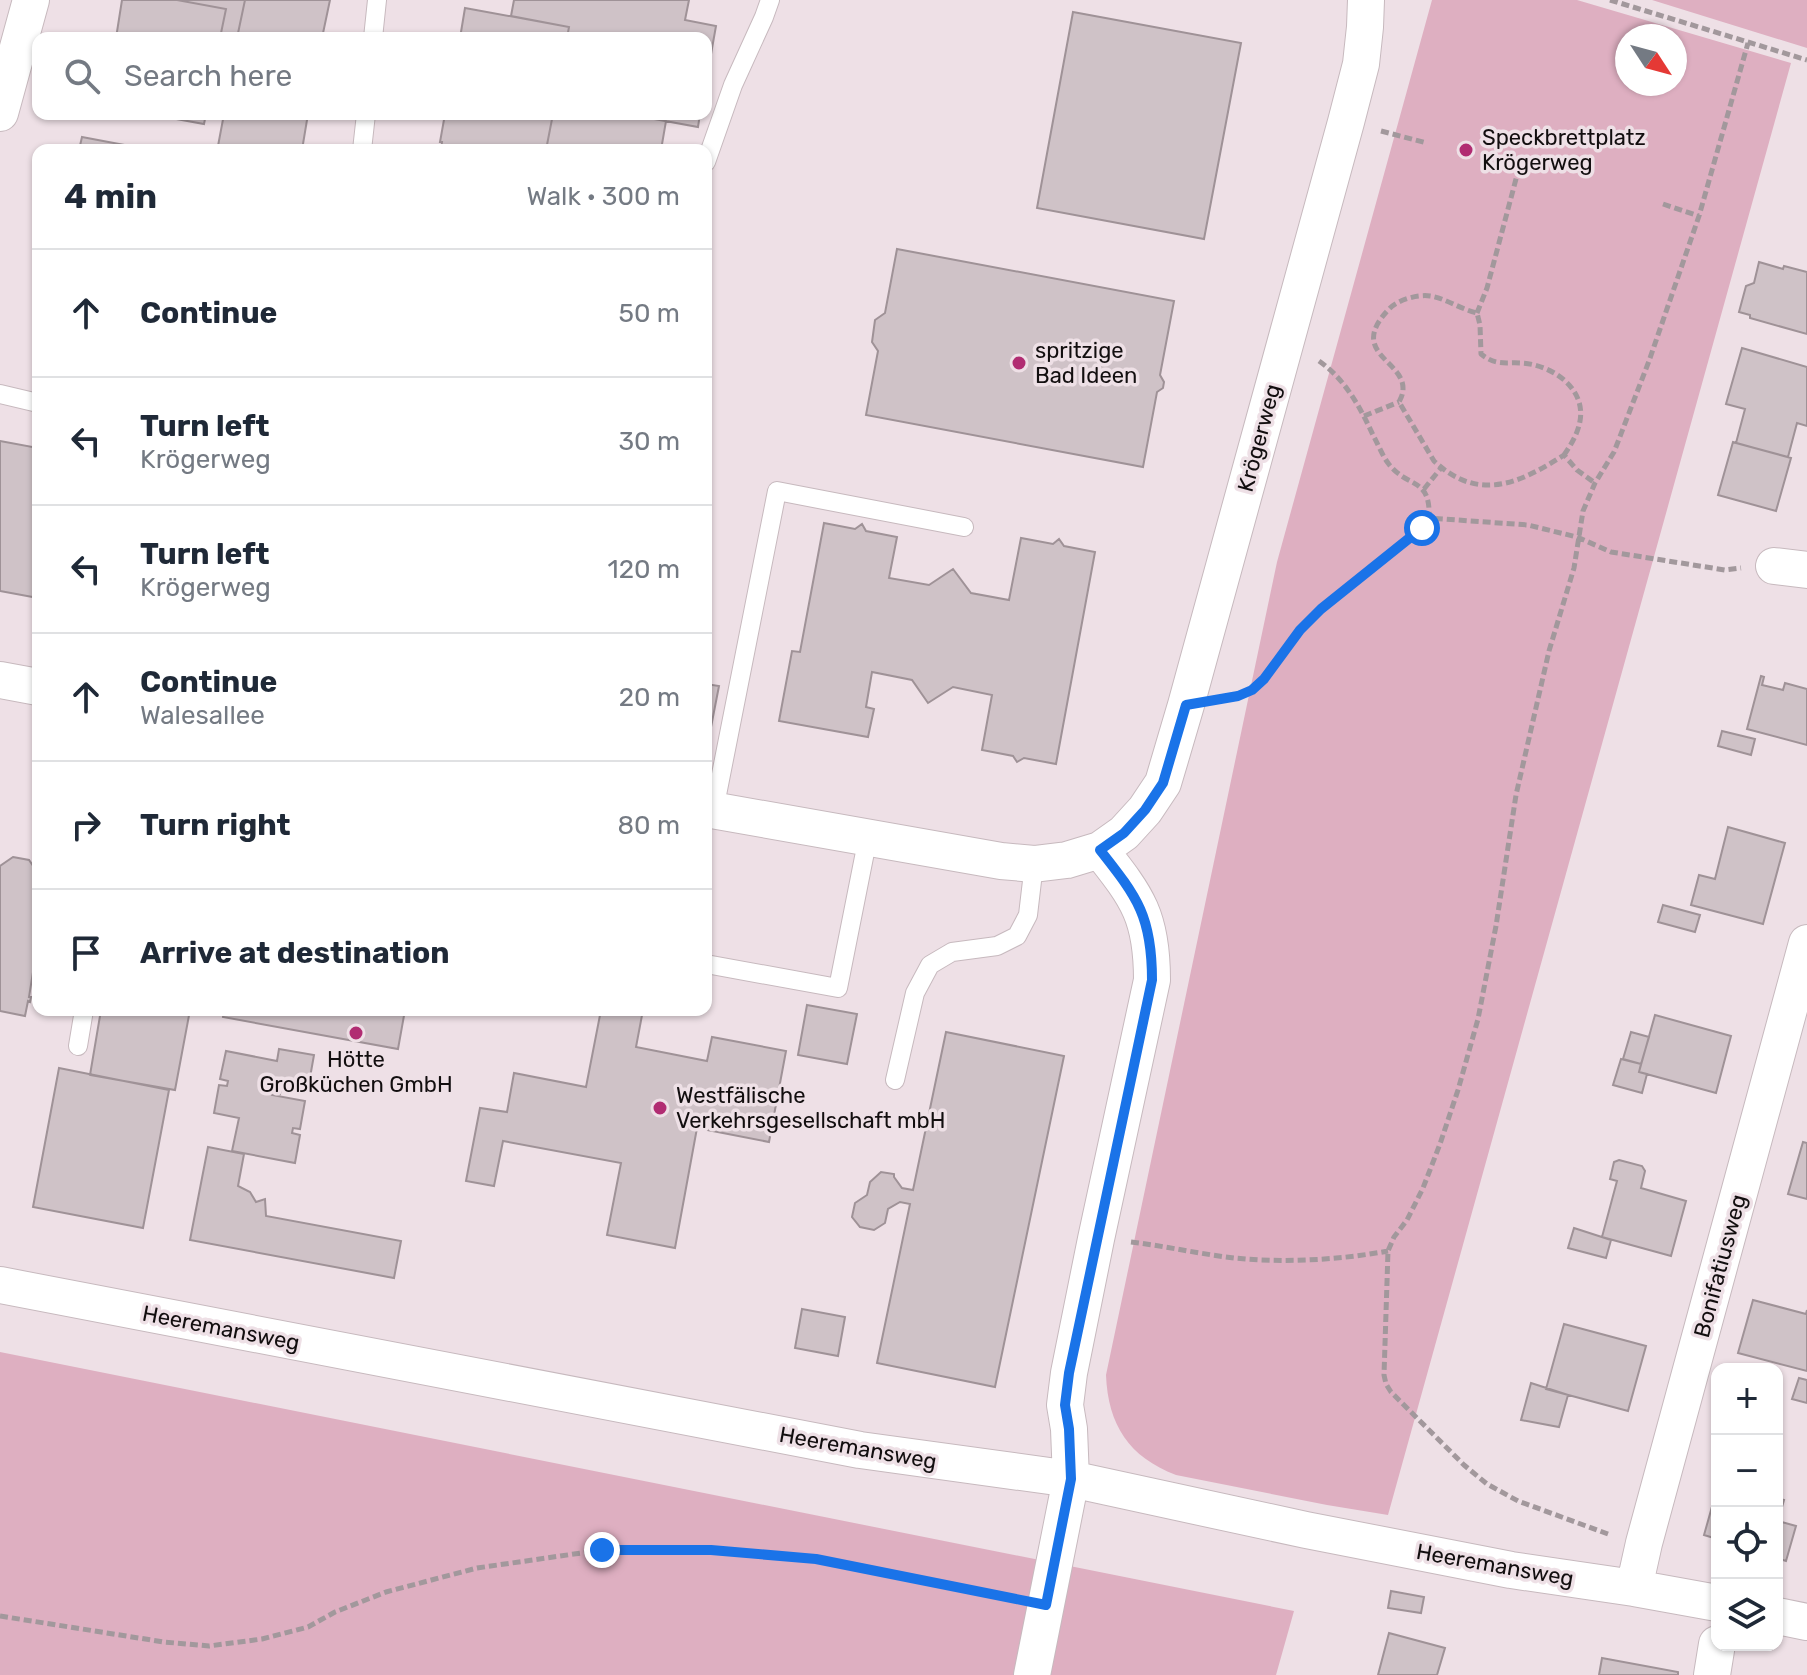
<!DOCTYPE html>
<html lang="en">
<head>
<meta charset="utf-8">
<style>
  :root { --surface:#fff; --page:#f6f6f7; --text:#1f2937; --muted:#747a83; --line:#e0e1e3 }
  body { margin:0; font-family:Rubik,sans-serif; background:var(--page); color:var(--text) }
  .controls { position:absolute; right:24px; bottom:24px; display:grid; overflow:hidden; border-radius:16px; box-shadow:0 2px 6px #0004 }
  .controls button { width:72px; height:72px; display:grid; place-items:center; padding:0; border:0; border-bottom:2px solid var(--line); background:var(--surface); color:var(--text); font:40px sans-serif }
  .compass { position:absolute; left:1615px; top:24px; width:72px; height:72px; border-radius:50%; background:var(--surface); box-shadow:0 2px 6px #0004; rotate:126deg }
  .stop { position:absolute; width:24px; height:24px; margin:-18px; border:6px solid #1a73e8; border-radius:50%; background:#fff }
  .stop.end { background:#1a73e8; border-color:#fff; box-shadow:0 2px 8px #0008 }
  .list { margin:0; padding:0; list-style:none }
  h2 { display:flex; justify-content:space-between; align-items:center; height:104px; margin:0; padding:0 32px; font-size:34px }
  h2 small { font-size:26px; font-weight:400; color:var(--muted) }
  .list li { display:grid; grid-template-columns:52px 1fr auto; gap:24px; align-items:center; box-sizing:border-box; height:128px; padding:0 32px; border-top:2px solid var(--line) }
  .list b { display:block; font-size:30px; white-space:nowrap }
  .list p { margin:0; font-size:26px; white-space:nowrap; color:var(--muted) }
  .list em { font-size:26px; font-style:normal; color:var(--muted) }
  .icon { flex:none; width:44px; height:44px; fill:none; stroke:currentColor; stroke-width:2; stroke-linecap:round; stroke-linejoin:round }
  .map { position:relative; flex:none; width:1807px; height:1675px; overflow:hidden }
  .search { position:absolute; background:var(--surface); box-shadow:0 2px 6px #0004; left:32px; top:32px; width:680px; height:88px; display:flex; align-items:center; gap:20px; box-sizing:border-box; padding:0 28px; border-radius:16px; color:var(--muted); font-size:30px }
  .panel { position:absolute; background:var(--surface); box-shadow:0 2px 6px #0004; left:32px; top:144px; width:680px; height:872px; border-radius:16px }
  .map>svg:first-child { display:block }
  .green { fill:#deafc1; fill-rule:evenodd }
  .building { fill:#cfc2c7; stroke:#9f9297; stroke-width:2 }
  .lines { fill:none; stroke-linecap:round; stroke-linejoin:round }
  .service-casing { stroke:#c7b9be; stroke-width:20 }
  .minor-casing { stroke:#c7b9be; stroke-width:38 }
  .path { stroke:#a2989c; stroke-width:5; stroke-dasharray:8 4; stroke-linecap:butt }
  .service { stroke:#fff; stroke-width:18 }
  .minor { stroke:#fff; stroke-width:36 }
  .route { stroke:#1a73e8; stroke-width:10 }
  .poi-dot { fill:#b12c72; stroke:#eee0e6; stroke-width:3 }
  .labels { text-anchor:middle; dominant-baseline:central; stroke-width:7; stroke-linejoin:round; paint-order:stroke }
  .poi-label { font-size:22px; fill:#120e0f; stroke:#eee0e6; text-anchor:start }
  .street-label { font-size:22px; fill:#120e0f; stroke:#eee0e6 }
</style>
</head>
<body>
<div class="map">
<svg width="1807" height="1675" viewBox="0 0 1807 1675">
  <rect width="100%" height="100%" fill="#eee0e6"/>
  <!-- green -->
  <path class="green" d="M1432,0H1577L1791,63L1388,1515L1327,1505L1176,1475C1129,1457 1108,1425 1106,1375L1277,562ZM1627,36H1675V84H1627Z
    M1652,0H1807V48Z
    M0,1352L1294,1611L1276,1675H0Z"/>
  <!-- building -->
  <path class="building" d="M122,0H177L226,9L220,38H116Z
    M177,0H245L237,38H220L226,9Z
    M245,0H330L322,38H237Z
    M514,0H689L685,20L716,26L706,82V38H567L569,27L511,16Z
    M465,8L569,27L567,38H460Z
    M1073,12L1241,43L1204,239L1037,208Z
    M149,114H206L204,124Z
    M224,114H308L302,150H239L218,146Z
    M445,114H553L546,150H441L442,142H440Z
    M553,114H627L666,121L661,150H546Z
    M627,114H700L698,127Z
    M82,137L151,150H79Z
    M897,249L1174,301L1160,375L1164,382L1163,388L1157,392L1143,467L866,415L878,351L872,342L875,320L885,313Z
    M1759,262L1783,269L1784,266L1807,272V334L1750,318V315L1739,312L1746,286L1754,283Z
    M1742,348L1807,367V426L1797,423L1788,457L1736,443L1745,409L1726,404Z
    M0,441L38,448V598L0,591Z
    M1733,442L1791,458L1776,511L1718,495Z
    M824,523L855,529L862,524L866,531L897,537L889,578L929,585L953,569L971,593L1009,600L1021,538L1053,544L1059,539L1064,546L1095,552L1056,764L1024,758L1017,762L1013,756L982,750L992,695L953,687L928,703L912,680L872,672L866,707L874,709L868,737L779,721L792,651L800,652Z
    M1761,676L1764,677L1762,685L1783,690L1785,683L1807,689V745L1747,729Z
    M706,684L719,686L711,727L706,726Z
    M1722,731L1755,739L1751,755L1718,746Z
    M1728,827L1785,843L1763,924L1691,905L1699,875L1715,879Z
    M13,857L29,860L38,873L36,879H38V969L33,972L29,997H31L30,1002L28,1001L25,1016L0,1011V866Z
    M1663,905L1700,915L1695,932L1658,922Z
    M807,1005L857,1014L847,1064L798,1055Z
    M101,1010H190L175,1090L90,1075Z
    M224,1010H405L398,1049L223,1017Z
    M601,1010H643L636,1047L707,1061L712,1037L786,1051L769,1142L697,1128L675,1248L607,1235L621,1163L503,1141L494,1186L466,1181L480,1108L507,1112L514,1073L586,1087Z
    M1655,1015L1731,1036L1716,1093L1639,1072Z
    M946,1032L1064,1056L995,1387L877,1363L910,1204L900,1202L888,1209L885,1223L874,1230L860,1227L852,1217L855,1203L867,1195L870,1182L881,1172L894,1174V1177L902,1188L913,1190Z
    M1631,1032L1649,1037L1641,1064L1623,1059Z
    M279,1049L314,1055L309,1083L283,1079L280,1094L272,1092V1095L305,1101L300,1129L293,1128L292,1133L300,1135L295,1163L232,1151L239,1118L214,1113L219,1085L227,1086L228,1081L220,1079L226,1051L277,1061Z
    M1621,1059L1641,1064L1639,1072L1647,1074L1642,1093L1613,1085Z
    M59,1068L169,1090L143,1228L33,1207Z
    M1803,1142L1807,1143V1199L1788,1194Z
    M208,1147L244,1154L238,1186L250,1192L256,1202L265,1199L266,1216L401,1241L394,1278L190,1240Z
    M1619,1160L1642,1166L1645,1171L1641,1188L1686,1201L1671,1256L1602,1237L1617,1181L1610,1179L1614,1162Z
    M1574,1228L1611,1240L1606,1258L1568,1248Z
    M1753,1300L1806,1314L1807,1310V1371L1738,1353Z
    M802,1309L845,1317L838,1356L795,1348Z
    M1564,1324L1646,1346L1628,1411L1546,1389Z
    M1799,1378L1807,1380V1403L1792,1399Z
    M1531,1383L1568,1395L1559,1427L1521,1420Z
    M1717,1489V1539L1704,1535Z
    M1777,1498L1784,1500L1777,1525Z
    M1778,1521L1796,1526L1786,1561L1777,1558Z
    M1391,1591L1424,1597L1421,1613L1388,1608Z
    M1389,1633L1445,1648L1437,1675H1378Z
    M1602,1658L1678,1672V1675H1599Z"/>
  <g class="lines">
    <defs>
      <path id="service" d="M373,38L377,0
        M362,150L366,114
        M706,162L733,85L764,17L770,0
        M0,394L38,403
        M714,810L777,491L964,527
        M706,964L838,988L868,837
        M78,1046L84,1010
        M895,1080L915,993L930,965L952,952L997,946L1017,936L1028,915L1034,864"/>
      <path id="minor" d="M0,113L31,0
        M1774,566L1807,570
        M0,680L38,687
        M706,809L1001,861L1034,864L1067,860L1100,850L1124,833L1145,810L1163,783L1186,705L1346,122L1361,64L1365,27L1366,0
        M0,1285L860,1450L1071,1479L1306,1530L1511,1570L1634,1588L1717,1603
        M1634,1588L1644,1543L1807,943
        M1777,1616L1807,1622
        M1032,1675L1071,1479L1069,1429L1065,1405L1069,1373L1096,1239L1152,980C1152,917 1138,898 1100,850
        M1712,1675L1717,1644"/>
    </defs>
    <!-- service casing -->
    <use href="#service" class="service-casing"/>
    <!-- minor casing -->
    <use href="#minor" class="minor-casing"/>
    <!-- path -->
    <path class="path" d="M1610,0L1807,60
      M1381,131L1427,143
      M1505,161L1532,167
      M1663,204L1699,216
      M1477,313L1487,288L1520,164
      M1319,361C1345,379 1360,407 1373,435C1378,444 1382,455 1388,463C1407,489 1431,476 1429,518L1528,525L1577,537L1611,552L1725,570L1741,568
      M1364,416L1399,402
      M1564,455C1571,445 1578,433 1580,421C1586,388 1552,365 1522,363C1504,362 1496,366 1481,354L1480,325L1477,313C1460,309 1445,298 1430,296C1418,294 1397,300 1389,309C1347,353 1404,360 1403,389C1403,394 1401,398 1399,402L1434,461C1479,503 1520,483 1564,455L1577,470L1595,483
      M1424,489L1441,468
      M1227,698C1270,690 1277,658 1302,628C1324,603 1351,582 1378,563C1396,549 1416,538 1429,518
      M1131,1242C1165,1246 1200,1254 1234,1258C1284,1263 1339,1260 1388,1251
      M1608,1534L1518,1501L1487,1484L1464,1465L1391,1392L1386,1384L1384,1375L1388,1251L1394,1237L1407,1220L1423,1188L1440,1144L1458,1090L1478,1019L1496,926L1516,795L1549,651L1574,568L1583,511L1595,483L1614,452L1649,361L1699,216L1748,43
      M0,1616L164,1642L209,1646L262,1639L308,1627L335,1612L386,1592L477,1568L602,1550H711L816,1559L1010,1598"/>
    <!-- service -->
    <use href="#service" class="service"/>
    <!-- minor -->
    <use href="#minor" class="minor"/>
  </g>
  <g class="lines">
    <!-- route -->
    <path class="route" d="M602,1550H711L816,1559L1046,1605L1071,1479L1069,1429L1065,1405L1069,1373L1152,980C1152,917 1138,898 1100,850L1124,833L1145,810L1163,783L1186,705L1238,696L1252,690L1264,679L1300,630L1321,609L1422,528"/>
  </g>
  <!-- markers -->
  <g class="poi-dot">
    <circle cx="1466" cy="150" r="8"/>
    <circle cx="1019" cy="363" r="8"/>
    <circle cx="356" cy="1033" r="8"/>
    <circle cx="660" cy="1108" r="8"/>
  </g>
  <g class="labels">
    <!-- poi labels -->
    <g class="poi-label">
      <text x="1482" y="137">Speckbrettplatz<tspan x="1482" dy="25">Krögerweg</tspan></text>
      <text x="1035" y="350">spritzige<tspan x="1035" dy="25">Bad Ideen</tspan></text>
      <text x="356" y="1059" text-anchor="middle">Hötte<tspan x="356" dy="25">Großküchen GmbH</tspan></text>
      <text x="676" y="1095">Westfälische<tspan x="676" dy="25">Verkehrsgesellschaft mbH</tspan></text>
    </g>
    <!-- street labels -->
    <g class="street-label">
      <text transform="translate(1259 438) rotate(-75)">Krögerweg</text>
      <text transform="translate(1720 1266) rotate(-75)">Bonifatiusweg</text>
      <text transform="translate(221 1328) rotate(11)">Heeremansweg</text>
      <text transform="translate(858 1448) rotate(10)">Heeremansweg</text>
      <text transform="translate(1495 1565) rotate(10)">Heeremansweg</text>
    </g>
  </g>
</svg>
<div class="controls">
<button>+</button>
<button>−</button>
<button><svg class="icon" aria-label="locate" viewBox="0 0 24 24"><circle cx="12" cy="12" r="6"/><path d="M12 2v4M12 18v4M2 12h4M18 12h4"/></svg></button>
<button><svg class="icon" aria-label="layers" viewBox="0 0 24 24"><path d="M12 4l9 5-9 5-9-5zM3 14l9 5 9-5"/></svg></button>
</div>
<svg class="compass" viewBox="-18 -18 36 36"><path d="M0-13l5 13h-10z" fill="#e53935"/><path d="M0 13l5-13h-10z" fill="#747a83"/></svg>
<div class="stop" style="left:1422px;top:528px"></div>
<div class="stop end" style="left:602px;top:1550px"></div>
<div class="search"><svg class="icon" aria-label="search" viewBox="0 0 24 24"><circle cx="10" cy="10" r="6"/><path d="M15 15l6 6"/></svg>Search here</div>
<section class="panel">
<h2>4 min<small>Walk · 300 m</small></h2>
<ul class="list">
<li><svg class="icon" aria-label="ahead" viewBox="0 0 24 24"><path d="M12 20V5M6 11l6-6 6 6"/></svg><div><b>Continue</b></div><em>50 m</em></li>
<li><svg class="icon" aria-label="left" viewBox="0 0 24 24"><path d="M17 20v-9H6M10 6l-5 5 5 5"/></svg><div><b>Turn left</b><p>Krögerweg</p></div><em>30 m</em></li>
<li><svg class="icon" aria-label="left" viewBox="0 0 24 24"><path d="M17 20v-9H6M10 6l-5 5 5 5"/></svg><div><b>Turn left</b><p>Krögerweg</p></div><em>120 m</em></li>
<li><svg class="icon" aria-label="ahead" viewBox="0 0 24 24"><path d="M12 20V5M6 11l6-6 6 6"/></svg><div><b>Continue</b><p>Walesallee</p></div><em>20 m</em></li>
<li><svg class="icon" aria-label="right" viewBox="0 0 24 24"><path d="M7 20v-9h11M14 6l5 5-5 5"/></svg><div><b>Turn right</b></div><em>80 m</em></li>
<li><svg class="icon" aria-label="arrive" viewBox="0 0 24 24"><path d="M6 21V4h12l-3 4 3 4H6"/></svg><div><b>Arrive at destination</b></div></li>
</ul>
</section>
</div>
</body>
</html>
